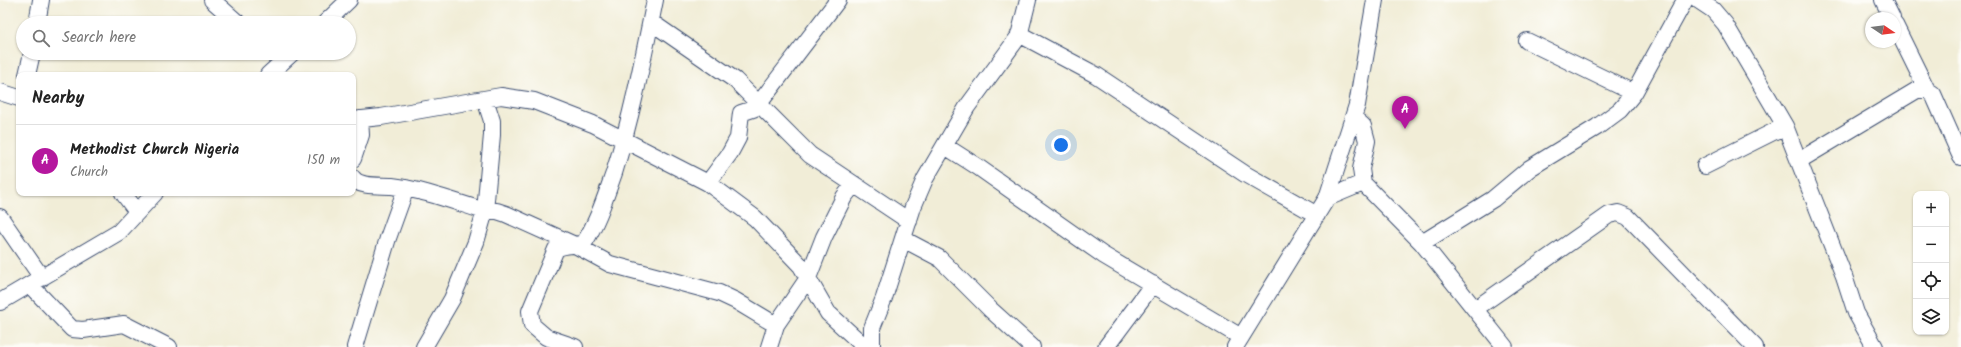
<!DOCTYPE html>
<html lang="en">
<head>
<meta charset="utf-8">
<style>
  :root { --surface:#fff; --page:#f6f6f6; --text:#222; --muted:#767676; --line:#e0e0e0; --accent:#b5179e }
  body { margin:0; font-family:Kalam,sans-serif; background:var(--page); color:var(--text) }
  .controls { position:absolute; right:12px; bottom:12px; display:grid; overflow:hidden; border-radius:8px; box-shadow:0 1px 3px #0004 }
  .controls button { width:36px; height:36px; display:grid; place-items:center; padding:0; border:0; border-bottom:1px solid var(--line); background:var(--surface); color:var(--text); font:20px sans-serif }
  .compass { position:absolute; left:1865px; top:12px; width:36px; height:36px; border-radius:50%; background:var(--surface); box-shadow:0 1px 3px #0004; rotate:103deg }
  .you { position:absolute; left:1061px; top:145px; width:14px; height:14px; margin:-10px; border:3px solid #fff; border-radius:50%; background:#1a73e8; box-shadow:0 0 0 6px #1a73e833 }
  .badge { display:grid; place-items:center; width:26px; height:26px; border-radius:50%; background:var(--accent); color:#fff; font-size:13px; font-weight:700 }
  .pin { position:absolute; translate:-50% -33px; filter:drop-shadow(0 1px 2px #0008) }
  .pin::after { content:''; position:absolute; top:21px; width:14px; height:12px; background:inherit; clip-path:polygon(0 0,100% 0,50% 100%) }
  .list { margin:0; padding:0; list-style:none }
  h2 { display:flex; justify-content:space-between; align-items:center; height:52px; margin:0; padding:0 16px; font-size:17px }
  h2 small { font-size:13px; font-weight:400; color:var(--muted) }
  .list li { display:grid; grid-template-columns:26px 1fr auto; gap:12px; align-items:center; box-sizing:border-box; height:72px; padding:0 16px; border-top:1px solid var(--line) }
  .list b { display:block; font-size:15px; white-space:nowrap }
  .list p { margin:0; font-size:13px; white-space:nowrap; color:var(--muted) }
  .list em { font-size:13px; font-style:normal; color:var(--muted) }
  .icon { flex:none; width:22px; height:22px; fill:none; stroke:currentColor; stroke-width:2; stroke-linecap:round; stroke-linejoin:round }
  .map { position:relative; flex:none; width:1961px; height:347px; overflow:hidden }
  .search { position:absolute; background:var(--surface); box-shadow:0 1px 3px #0004; left:16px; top:16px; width:340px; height:44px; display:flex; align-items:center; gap:10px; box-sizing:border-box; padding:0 14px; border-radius:22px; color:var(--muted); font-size:15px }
  .panel { position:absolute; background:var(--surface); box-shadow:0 1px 3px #0004; left:16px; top:72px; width:340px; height:124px; border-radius:8px }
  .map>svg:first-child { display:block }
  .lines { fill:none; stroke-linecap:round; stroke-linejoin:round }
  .minor-casing { stroke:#3b4c70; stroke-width:18 }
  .minor { stroke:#fff; stroke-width:16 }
</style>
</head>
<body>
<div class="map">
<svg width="1961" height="347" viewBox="0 0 1961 347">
  <rect width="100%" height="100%" fill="#fdfcf7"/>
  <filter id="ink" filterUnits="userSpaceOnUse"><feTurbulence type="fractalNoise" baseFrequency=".025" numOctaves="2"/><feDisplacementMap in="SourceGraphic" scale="8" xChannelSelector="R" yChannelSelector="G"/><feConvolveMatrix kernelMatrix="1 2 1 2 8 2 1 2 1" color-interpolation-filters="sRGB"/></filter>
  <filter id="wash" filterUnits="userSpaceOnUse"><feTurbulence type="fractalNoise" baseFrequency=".012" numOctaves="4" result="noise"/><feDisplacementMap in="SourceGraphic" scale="16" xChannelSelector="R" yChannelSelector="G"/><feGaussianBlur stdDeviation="0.9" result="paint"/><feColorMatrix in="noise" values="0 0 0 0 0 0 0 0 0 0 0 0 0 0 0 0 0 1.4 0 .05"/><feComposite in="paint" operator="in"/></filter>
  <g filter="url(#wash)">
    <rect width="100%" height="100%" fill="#f1edd7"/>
  </g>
  <g filter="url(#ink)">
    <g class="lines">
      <defs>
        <path id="minor" d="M212,0L238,23
          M1698,0L1713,10L1725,24L1785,126L1844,276L1856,313L1875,347
          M1883,0L1892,18
          M651,22L735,80L810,155L909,221
          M37,23L41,0
          M325,23L349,0
          M1895,25L1927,90L1933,94L1961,157
          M1019,34L1096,75L1245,174L1317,215
          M1527,41L1634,93
          M27,75L32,53
          M268,75L292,53
          M0,92L19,98
          M1353,117L1363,126L1367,141L1361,169L1363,183L1422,243L1505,347
          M353,120L381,117L501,96L534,101L593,124L708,183L755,218L801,266L828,313L865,347
          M945,146L978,167L1103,255L1241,337
          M353,159L361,135L360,119
          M1800,160L1917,90H1927
          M1705,166L1785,126
          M353,178C360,188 381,185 392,186C424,190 455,202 485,211H497L506,214L577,246L610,264L719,293L736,301L776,325
          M708,183L730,153L738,138L741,113L753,109L758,105L838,0
          M123,193L137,212
          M1327,198L1363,183
          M0,217L42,278
          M903,239L939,258L991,310L1032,347
          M1422,243L1493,199L1530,168L1597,127L1620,110L1634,93L1685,0
          M30,285L72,329L83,330L124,324L169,347
          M0,302L119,232L155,193
          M1475,309L1609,215L1618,213L1628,217L1755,347
          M355,347L388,238L406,188
          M424,347L452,299L476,242L485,211L492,135V121L485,99
          M575,347L546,337L532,325L530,311L556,249C564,244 575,246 584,243C598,221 605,198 614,173C632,116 643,59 655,0
          M769,347L776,325L808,278L824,237L844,197L854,184
          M872,347V328L884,298L913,207L925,179L967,107L1019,36L1028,0
          M1106,347L1153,284
          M1235,347L1327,198L1357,105L1375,0"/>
      </defs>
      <!-- minor casing -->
      <use href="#minor" class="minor-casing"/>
      <!-- minor -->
      <use href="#minor" class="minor"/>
    </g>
  </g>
</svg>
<div class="controls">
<button>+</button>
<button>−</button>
<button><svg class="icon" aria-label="locate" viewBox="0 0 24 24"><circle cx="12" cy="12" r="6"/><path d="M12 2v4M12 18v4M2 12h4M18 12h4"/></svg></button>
<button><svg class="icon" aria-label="layers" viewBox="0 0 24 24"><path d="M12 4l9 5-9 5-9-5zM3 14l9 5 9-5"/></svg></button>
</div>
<svg class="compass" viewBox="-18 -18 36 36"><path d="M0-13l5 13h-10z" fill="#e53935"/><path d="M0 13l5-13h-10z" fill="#767676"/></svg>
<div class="you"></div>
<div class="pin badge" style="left:1405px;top:129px">A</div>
<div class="search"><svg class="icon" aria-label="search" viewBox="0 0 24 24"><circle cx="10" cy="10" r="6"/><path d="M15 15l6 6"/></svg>Search here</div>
<section class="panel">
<h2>Nearby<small></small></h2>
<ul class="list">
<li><span class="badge">A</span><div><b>Methodist Church Nigeria</b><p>Church</p></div><em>150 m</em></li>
</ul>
</section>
</div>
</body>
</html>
